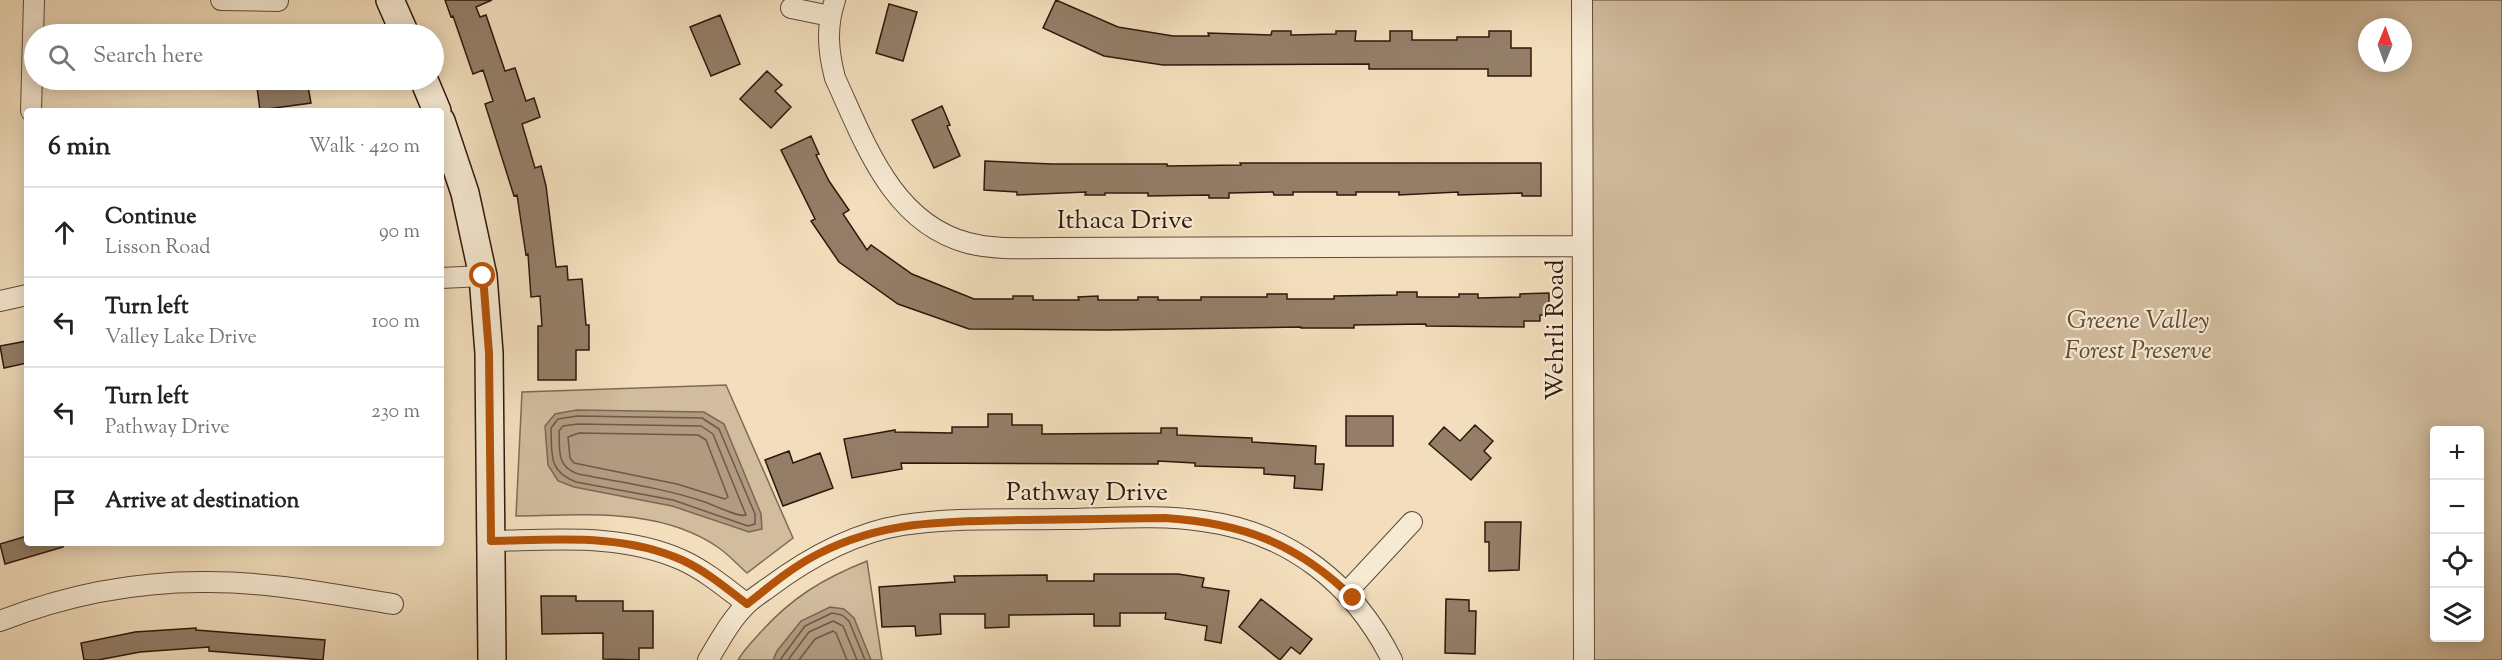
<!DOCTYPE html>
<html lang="en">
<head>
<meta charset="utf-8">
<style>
  :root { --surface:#fff; --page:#f2f2f2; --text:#222; --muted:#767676; --line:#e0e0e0 }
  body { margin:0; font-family:"Sorts Mill Goudy",serif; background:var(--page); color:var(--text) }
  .controls { position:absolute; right:18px; bottom:18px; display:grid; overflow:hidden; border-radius:6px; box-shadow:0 3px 15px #0003 }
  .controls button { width:54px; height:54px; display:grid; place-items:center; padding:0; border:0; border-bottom:2px solid var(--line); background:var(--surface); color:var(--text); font:30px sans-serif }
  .compass { position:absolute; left:2358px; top:18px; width:54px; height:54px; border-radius:50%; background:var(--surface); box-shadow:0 3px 15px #0003; rotate:1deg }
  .stop { position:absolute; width:18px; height:18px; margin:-14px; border:4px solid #b45309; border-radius:50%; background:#fff }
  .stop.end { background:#b45309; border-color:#fff; box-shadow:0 2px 6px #0008 }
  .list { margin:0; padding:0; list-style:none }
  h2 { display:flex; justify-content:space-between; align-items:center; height:78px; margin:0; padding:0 24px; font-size:26px }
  h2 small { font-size:20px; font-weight:400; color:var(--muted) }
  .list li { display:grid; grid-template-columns:39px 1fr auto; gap:18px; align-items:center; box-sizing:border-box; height:90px; padding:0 24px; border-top:2px solid var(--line) }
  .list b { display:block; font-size:22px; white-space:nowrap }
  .list p { margin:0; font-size:20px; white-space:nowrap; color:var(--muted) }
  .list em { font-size:20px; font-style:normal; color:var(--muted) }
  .icon { flex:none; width:33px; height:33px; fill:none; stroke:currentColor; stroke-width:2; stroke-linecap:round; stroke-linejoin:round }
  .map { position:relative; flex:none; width:2502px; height:660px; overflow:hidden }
  .search { position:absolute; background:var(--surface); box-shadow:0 3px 15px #0003; left:24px; top:24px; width:420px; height:66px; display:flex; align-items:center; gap:15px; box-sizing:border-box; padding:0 21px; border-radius:33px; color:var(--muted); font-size:22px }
  .panel { position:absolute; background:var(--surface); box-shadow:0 3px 15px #0003; left:24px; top:108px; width:420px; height:438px; border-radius:6px }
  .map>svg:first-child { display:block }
  .green { fill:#d1bc9e; stroke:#806a55; stroke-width:1.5; fill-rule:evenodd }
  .water { fill:#b09a80; stroke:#7c6652; stroke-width:1.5 }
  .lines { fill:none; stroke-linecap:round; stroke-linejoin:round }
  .shore { stroke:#705846; stroke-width:1.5 }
  .building { fill:#947e68; stroke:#2f170c; stroke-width:1.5 }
  .street-casing { stroke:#604938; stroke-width:22 }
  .secondary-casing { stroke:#2f170c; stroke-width:30 }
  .street { stroke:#f7ead3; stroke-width:20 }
  .secondary { stroke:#f7ead3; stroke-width:27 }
  .route { stroke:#b45309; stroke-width:8 }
  .labels { text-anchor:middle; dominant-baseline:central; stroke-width:4.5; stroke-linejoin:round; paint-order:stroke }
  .street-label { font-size:26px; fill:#2f170c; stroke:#f7ead3 }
  .park-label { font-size:26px; font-style:italic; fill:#604938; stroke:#f7ead3 }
</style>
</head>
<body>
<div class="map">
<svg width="2502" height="660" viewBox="0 0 2502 660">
  <rect width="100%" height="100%" fill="#f2debc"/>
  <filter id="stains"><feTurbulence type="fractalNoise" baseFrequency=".00333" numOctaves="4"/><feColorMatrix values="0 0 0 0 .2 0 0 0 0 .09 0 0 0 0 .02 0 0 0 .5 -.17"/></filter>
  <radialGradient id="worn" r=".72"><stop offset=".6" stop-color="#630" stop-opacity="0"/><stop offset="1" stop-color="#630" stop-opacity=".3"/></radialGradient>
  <!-- green -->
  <path class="green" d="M1582,0H2502V660H1585ZM2367,27H2403V63H2367ZM2434,430H2480V638H2434Z
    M726,385L793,538L747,573C738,565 729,555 719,548C660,507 584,515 516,516L522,392Z
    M867,561L882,660H738C743,651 751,643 759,634C791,598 822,579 867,561Z"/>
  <!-- water -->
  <path class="water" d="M577,410L704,412L724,424L761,514L762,529L749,532L672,506L574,487L558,481L548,465L545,426L555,414Z
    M830,607L844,609L854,618L871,660H773L777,651L801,621Z"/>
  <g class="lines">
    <!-- shore -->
    <path class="shore" d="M577,416L702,418L719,429L755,514V524L748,526L673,500L576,482C548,471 552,455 551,428L558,419Z
      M578,424L701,426L713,434L746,515C739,518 712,504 702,501C662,488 620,482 578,474C556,466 560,451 559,431L563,426Z
      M579,433L698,435L706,440L728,497L725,499L677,484L574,463L570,458L568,437Z
      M780,660L805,626L832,613L842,615L849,621L865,660
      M788,660L809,632L833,621L843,626L857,660
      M799,660L815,639L833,631L836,633L847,660"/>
  </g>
  <!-- building -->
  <path class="building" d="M445,0H492L476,7L480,17L486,15L505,71L515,68L526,101L534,98L540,117L522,124L535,168L541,166L546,186L556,267L567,266L568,280L582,279L586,325H589V350H576V380H538V326H542L540,296L531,297L528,254L526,255L517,195L514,196L485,104L493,101L483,70L473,74L453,16L451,17Z
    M1056,0L1118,27L1173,36H1209L1208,33L1271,35L1272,31H1291V35L1336,34V31H1356L1355,41H1390V31H1412V40H1457V37H1489V31H1511V48H1531V76H1488V69H1369V64L1163,65L1104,56L1043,28Z
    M889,4L917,12L903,61L876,53Z
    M720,15L740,64L711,76L690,27Z
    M767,71L782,85L775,91L791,107L771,128L740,99Z
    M256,80H274L275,85L307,80L311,103L260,110Z
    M942,106L950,125L947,126L960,156L934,168L912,120Z
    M811,136L819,154L816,155L829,181L849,210L843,214L867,250L871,245L912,274L974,299H1013V296H1033V300H1079L1078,297L1098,296V300H1138V297H1158V300H1201V297H1267V294H1287V299H1334V296L1397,295V292H1417V297H1459V294H1478V298L1520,297V294L1549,293V315H1540V321H1524V327L1426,326V324L1354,325V328H1301V327L1106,330L969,329L898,304L839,262L811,221L815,219L781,150Z
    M985,161L1052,164H1167V166L1241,165L1240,163H1541V196H1522V193L1458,195V192L1399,195V192H1356V195H1337V192H1293V195H1274L1273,192L1229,193V198H1209V195L1148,196V193H1105V195H1085L1086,192L1017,195V192L984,190Z
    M27,341V363L4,368L0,346Z
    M988,414H1012V425H1042V434L1161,433V428H1177V435L1252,438V442L1316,446L1315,464H1324L1322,490L1294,488L1295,476L1264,474V468L1195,466V463L1158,461V464L901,463L902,469L852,478L844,439L895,430V432L952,433V427H988Z
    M1346,416H1393V446H1346Z
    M1475,425L1493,441L1484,451L1491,458L1471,480L1429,444L1444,427L1460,441Z
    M789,451L793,463L820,453L833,488L783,506L765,460Z
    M1485,522H1521L1519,570L1489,571V542H1485Z
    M27,536V543H62L63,547L5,564L0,544Z
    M1094,574H1178L1204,578L1202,587L1229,591L1221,643L1205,640L1207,626L1165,619L1166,613H1120V626H1094V614L1009,615V627L985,628V614H940L941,634L916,636L915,626L882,627L879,587L955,582L954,576L1047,575V581H1094Z
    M541,596H576V601H623V611H653V648H639V660L603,659V633L542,634Z
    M1261,599L1312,639L1300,654L1291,647L1280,660L1239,627Z
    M1446,599L1469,600V611H1476L1475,654L1445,653Z
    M196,628V630L325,640L323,660L209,651V647L140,652L98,660H84L81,643L135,632Z"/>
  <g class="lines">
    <defs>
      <path id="street" d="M221,0L278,1
        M835,0C826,27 828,51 835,78C865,143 892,223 968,243C994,250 1020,248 1046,248L1582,246
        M1582,0L1584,660
        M791,8L830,16
        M31,111L34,0
        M441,278L483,276
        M0,301L27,295
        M491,541C555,540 622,533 682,560C706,571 726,588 747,604
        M1347,592L1412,522
        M0,621C64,596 133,582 202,582C266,581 331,594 393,604
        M708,660C719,642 731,619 747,604C753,598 761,593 768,588C808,558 853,533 903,525C954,517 1006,520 1057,519C1105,519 1155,514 1203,521C1289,532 1354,584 1392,660"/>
      <path id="secondary" d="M390,0L405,34
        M424,80L437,111
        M441,121L465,193L483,276L489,353L492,660"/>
    </defs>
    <!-- street casing -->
    <use href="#street" class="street-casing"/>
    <!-- secondary casing -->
    <use href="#secondary" class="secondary-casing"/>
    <!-- street -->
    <use href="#street" class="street"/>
    <!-- secondary -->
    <use href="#secondary" class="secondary"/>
  </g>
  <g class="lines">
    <!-- route -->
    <path class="route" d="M483,276L489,353L491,541C555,540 622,533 682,560C706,571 726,588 747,604C769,587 792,567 818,554C884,520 950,521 1023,520C1070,519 1117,519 1165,518C1242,523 1297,543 1353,598"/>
  </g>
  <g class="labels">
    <!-- street labels -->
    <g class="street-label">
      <text x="1125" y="221">Ithaca Drive</text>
      <text transform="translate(1556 330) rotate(-90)">Wehrli Road</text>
      <text x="1087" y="493">Pathway Drive</text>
    </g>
    <!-- park labels -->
    <g class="park-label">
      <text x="2138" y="321">Greene Valley<tspan x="2138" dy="30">Forest Preserve</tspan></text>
    </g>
  </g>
  <rect width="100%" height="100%" filter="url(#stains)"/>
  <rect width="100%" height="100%" fill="url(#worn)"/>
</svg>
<div class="controls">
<button>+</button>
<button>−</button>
<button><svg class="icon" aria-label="locate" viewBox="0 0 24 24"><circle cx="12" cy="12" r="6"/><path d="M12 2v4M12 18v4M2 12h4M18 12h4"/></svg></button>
<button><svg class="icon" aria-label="layers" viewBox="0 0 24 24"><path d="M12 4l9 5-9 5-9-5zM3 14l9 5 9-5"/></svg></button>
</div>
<svg class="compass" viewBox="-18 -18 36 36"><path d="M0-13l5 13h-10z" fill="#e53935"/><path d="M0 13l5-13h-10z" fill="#767676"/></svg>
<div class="stop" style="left:483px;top:276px"></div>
<div class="stop end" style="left:1353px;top:598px"></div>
<div class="search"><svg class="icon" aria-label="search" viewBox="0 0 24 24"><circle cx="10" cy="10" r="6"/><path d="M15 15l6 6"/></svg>Search here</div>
<section class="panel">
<h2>6 min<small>Walk · 420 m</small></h2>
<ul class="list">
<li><svg class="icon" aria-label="ahead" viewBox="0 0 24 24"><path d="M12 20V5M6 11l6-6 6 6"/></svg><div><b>Continue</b><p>Lisson Road</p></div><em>90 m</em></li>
<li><svg class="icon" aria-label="left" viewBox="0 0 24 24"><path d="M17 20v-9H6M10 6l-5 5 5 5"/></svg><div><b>Turn left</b><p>Valley Lake Drive</p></div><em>100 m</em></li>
<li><svg class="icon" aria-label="left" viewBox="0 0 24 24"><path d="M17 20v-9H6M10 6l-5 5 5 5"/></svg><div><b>Turn left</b><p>Pathway Drive</p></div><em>230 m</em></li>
<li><svg class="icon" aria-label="arrive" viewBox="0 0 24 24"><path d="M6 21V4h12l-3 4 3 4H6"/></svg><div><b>Arrive at destination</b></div></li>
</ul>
</section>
</div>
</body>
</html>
